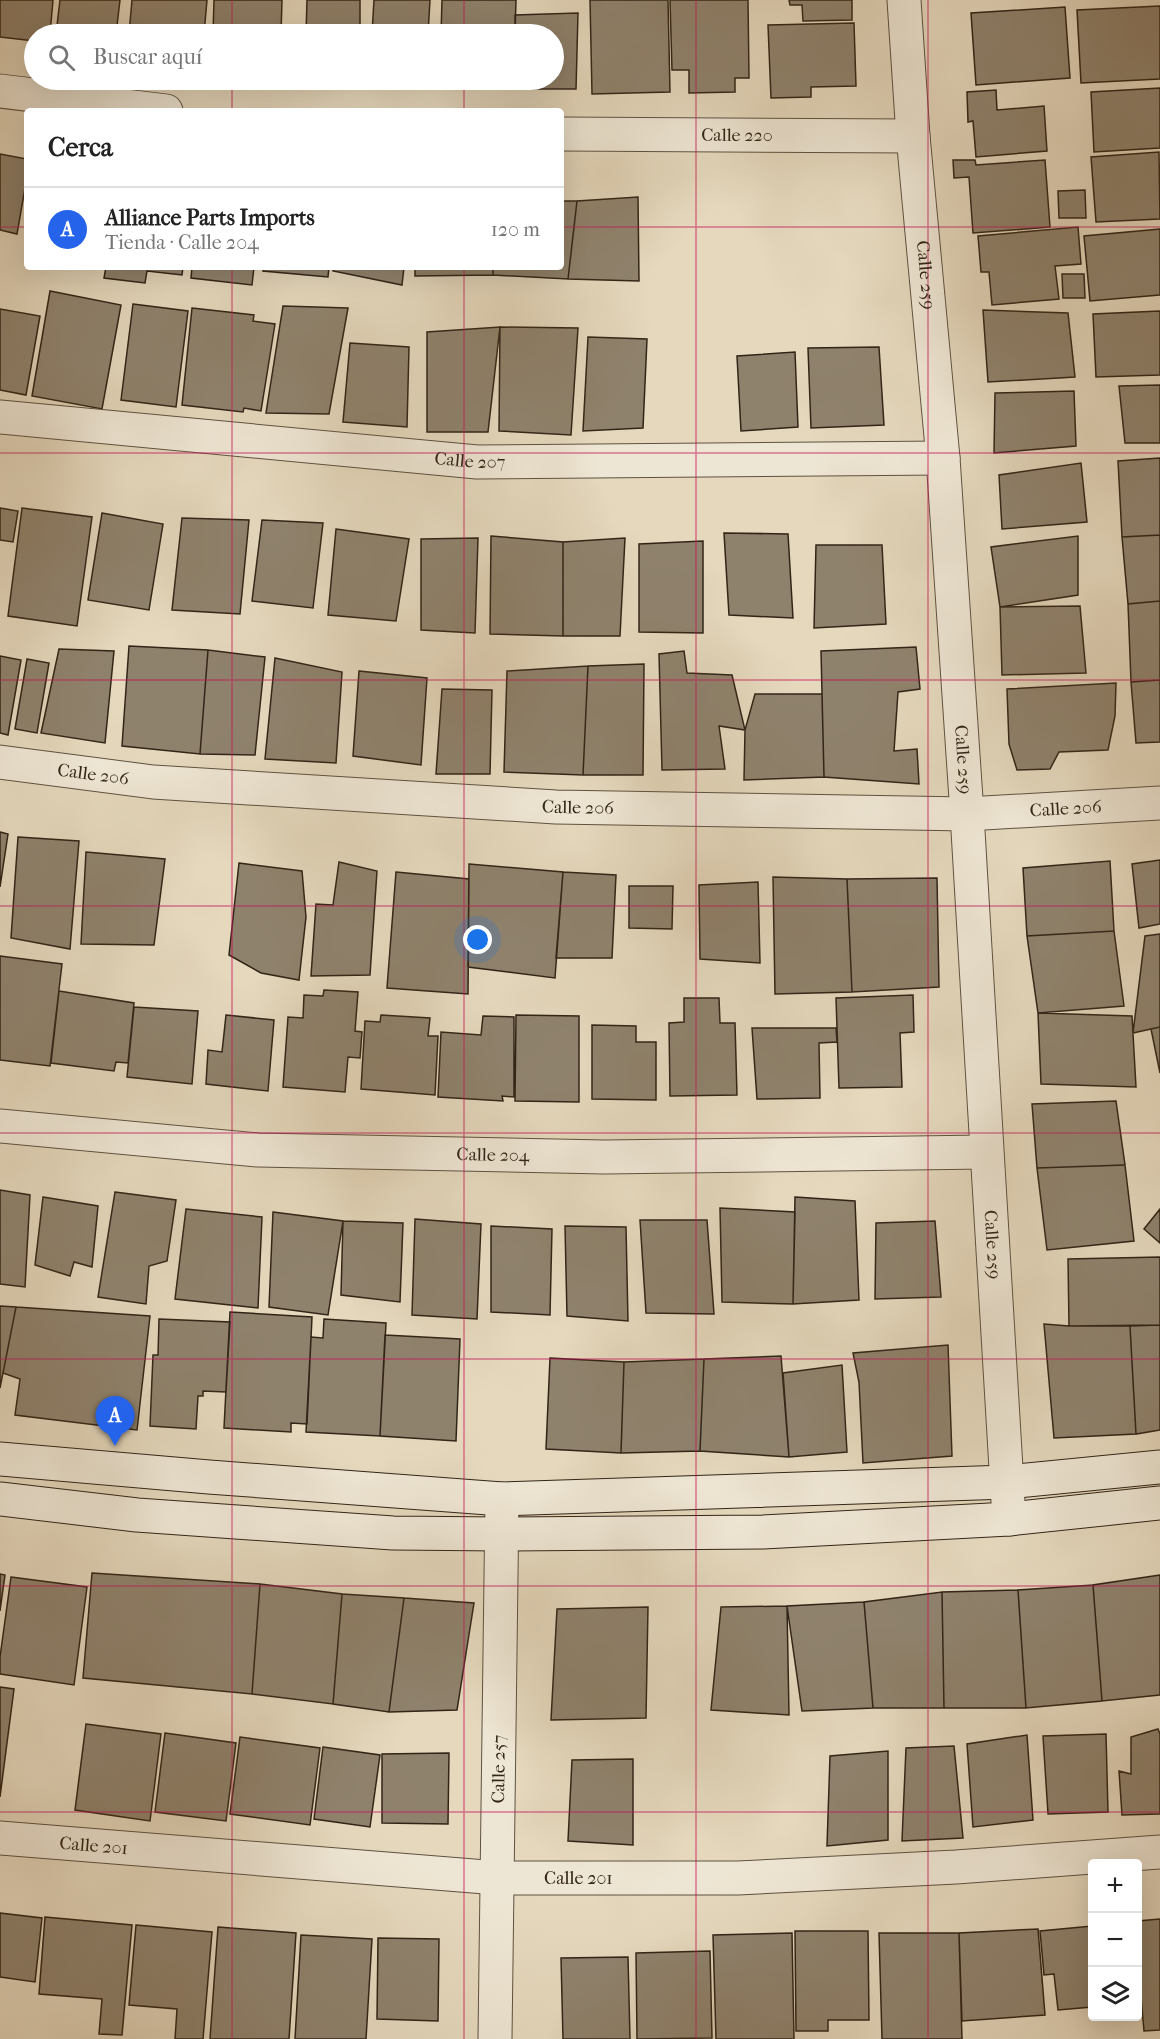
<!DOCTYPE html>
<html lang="es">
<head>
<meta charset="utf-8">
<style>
  :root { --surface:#fff; --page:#f6f6f6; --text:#222; --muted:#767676; --line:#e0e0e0; --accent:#2563eb }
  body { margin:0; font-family:"IM FELL French Canon",serif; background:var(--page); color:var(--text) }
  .controls { position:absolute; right:18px; bottom:18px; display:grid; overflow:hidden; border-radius:6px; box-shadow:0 6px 24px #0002 }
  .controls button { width:54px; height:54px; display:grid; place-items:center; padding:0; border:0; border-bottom:2px solid var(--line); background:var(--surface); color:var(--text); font:30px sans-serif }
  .you { position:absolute; left:478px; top:940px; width:21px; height:21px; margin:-15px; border:4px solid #fff; border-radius:50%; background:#1a73e8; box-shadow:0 0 0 9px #1a73e833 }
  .badge { display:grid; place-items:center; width:39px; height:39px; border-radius:50%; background:var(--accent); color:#fff; font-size:20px; font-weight:700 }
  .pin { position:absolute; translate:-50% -50px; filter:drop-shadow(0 2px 3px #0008) }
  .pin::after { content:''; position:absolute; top:32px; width:21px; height:18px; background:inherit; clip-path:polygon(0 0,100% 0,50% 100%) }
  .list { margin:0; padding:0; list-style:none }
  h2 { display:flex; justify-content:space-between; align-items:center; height:78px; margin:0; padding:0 24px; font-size:26px }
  h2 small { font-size:20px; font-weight:400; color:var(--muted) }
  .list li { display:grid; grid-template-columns:39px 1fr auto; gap:18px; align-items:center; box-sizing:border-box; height:84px; padding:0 24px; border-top:2px solid var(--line) }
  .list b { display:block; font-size:22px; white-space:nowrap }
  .list p { margin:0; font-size:20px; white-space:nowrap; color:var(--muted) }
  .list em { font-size:20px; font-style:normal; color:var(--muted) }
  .icon { flex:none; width:33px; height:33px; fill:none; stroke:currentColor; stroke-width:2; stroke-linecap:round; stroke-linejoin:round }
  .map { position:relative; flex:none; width:1160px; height:2039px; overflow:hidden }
  .search { position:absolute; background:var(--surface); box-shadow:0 6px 24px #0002; left:24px; top:24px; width:540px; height:66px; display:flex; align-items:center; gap:15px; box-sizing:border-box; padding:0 21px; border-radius:33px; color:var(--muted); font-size:22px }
  .panel { position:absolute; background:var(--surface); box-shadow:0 6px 24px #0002; left:24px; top:108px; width:540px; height:162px; border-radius:6px }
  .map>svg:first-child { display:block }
  .building { fill:#8f826d; stroke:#322517; stroke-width:1.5 }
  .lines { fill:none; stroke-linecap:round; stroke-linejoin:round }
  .street-casing { stroke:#5f5240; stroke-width:35 }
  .secondary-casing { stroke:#322517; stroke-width:35 }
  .street { stroke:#eee6d4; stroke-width:33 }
  .secondary { stroke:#eee6d4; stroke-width:33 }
  .grid { fill:none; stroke:#c2185b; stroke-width:1.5; stroke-opacity:0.55 }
  .labels { text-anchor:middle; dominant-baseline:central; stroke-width:5; stroke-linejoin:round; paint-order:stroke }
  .street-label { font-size:18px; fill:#322517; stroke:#eee6d4 }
</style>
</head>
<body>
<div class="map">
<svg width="1160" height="2039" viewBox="0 0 1160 2039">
  <rect width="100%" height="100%" fill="#e5d8bd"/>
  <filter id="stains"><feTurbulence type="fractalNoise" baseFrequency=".00333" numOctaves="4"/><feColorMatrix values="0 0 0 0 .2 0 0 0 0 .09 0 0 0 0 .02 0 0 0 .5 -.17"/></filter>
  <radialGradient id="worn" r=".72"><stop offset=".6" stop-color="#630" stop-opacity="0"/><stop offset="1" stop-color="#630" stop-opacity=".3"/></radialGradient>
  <!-- building -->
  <path class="building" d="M0,0H53L50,34H34V41L0,37Z
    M60,0H120L116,34H56Z
    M132,0H207L204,34H129Z
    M214,0H282L281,34H213Z
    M307,0H360V34H285V33L306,34Z
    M374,0H430L428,34H372Z
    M442,0H516L515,34H441Z
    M590,0H668L670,92L592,94Z
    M670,0H748L749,78H735V92L689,93V70H672Z
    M789,0H852V20L803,21L802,5H790Z
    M1160,6V79L1081,83L1077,10Z
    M1065,7L1070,78L976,85L971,13Z
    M578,13L576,89H513V80H554V34H515V15Z
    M854,23L856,86L811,87V97L771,98L768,25Z
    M439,80H513V89L439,87Z
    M1160,88V148L1094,152L1091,92Z
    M996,90L997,110L1044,106L1047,151L976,157L973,121L968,122L967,92Z
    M1159,152L1160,219L1096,222L1091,157Z
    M0,154L27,159V177L17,234L0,230Z
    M953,160H975L976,165L1045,160L1050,227L973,233L969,177L954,178Z
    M1085,190L1086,218H1059L1058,191Z
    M638,197L639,281L568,279L577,201Z
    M561,201H577L568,279L493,275V267H561Z
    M1078,227L1081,264L1055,266L1059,299L992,305L989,272H981L978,236Z
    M1160,229V295L1090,301L1084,236Z
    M106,267H183L182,275L147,271L145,283L104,278Z
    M192,267H254L252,285L191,278Z
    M264,267H329L328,277L263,271Z
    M333,267H404L402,285L333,271Z
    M415,267H493V275L415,276Z
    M1062,274H1084L1085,298H1063Z
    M50,291L121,305L102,409L32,396Z
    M133,304L188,311L176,407L121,400Z
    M283,306L348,308L329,414L266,413Z
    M192,308L254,315L253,321L275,324L261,411L244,408L243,412L182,405Z
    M0,309L40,316L26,395L0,390Z
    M983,310L1068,313L1075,377L988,382Z
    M1160,311V375L1096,377L1093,314Z
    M500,327L578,328L571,435L499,431Z
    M500,327L488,432H427V332Z
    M588,337L647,339L643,428L583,431Z
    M350,343L409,347L407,427L343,422Z
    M879,347L884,425L811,428L808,348Z
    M795,352L798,427L741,431L737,356Z
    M1160,385V443H1125L1119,386Z
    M1074,391L1076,446L994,453L995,393Z
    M1160,458V535L1122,537L1118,461Z
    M1081,463L1087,522L1002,529L999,475Z
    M0,508L18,511L13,542L0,540Z
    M22,508L92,517L77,626L8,616Z
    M102,513L163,524L149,610L88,600Z
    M182,518L249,520L240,614L172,610Z
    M262,520L323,523L313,608L252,601Z
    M336,529L409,539L396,621L328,615Z
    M724,533L788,534L793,618L729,615Z
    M1160,535V601L1128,604L1122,537Z
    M491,536L563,542V636L490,634Z
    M1078,536V595L1000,607L991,547Z
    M478,538L475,633L421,630V539Z
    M625,538L620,636H563V542Z
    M703,541V633L639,632V544Z
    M816,545H882L886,624L814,628Z
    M1160,601V680L1131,682L1128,604Z
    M1080,606L1086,673L1002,675L1000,607Z
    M129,646L208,650L200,754L122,746Z
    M916,647L920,689L898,692L894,751L917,749L919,784L824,777L821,651Z
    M59,649L114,651L105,743L41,733Z
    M208,650L265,657L255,755L200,754Z
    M684,651L687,673L732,675L745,730L719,726L725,769L662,770L659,654Z
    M0,656L21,660L8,735L0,733Z
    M275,658L342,672L336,763L265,759Z
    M27,659L49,663L37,733L15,729Z
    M644,664L643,775H583L588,666Z
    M588,666L583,775L504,772L507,671Z
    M359,671L427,678L421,765L353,756Z
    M1160,680V742L1136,743L1131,682Z
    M1116,683L1115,716L1108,750L1059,752L1050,769L1017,770L1009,744L1007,689Z
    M442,689L492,690L490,774H436Z
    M755,694H822L824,777L744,780L745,730Z
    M0,832L8,834L0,887Z
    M18,837L79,841L70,949L11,938Z
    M86,852L165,859L154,945L81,944Z
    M1160,860V924L1139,928L1132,864Z
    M1110,861L1114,931L1027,936L1023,868Z
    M339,862L377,871L370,975L311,976L316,904L333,905Z
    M239,863L302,871L306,917L299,980L261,973L229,955Z
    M469,864L563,872L555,978L468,967Z
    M396,872L469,879L468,994L387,988Z
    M563,872L616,875L612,958H556Z
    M773,877L847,879L852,992L775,994Z
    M937,878L939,987L852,992L847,879Z
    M758,882L760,963L700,959L699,885Z
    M629,886H673L672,929L629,928Z
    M1114,931L1124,1006L1038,1013L1027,936Z
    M1160,934V1027L1133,1033L1145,936Z
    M0,956L62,964L50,1066L0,1060Z
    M324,990L358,992L355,1031L362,1032L360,1058L348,1057L345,1092L283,1087L288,1017L303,1018L304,995L323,996Z
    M59,991L134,1003L128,1063L116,1062L114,1071L51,1063Z
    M913,995L914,1032L900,1033L902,1087L839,1088L836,998Z
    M684,998H719L720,1023H735L737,1095L670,1096L669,1023L684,1022Z
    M134,1007L198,1011L192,1084L127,1077Z
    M1038,1013L1132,1016L1136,1087L1041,1084Z
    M226,1015L274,1020L268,1091L206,1084L208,1050L222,1052Z
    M381,1015L430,1018L428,1036H438L435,1095L361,1089L365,1021L380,1022Z
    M516,1015L579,1016V1102L515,1101Z
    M483,1016L514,1017V1097L502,1096L503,1101L438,1097L441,1032L481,1035Z
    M592,1025L636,1026V1042H656V1100L592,1099Z
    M1160,1027V1073L1151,1029Z
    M752,1028H836L837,1042L819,1043L820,1098L757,1099Z
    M1116,1101L1125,1165L1037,1168L1032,1104Z
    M1125,1165L1134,1241L1047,1250L1037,1168Z
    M0,1190L30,1195L25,1287L0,1284Z
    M115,1192L176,1200L167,1261L149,1266L146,1304L98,1297Z
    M43,1197L98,1206L92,1267L74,1262L70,1276L35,1265Z
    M795,1197L855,1201L859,1300L793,1304Z
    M720,1208L795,1212L793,1304L722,1302Z
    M186,1209L262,1217L258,1308L175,1299Z
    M1160,1209V1243L1144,1229Z
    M273,1212L343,1221L328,1315L269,1307Z
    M415,1219L481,1224L477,1319L412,1315Z
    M640,1220H707L714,1314L646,1313Z
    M343,1221L403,1223L400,1302L341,1295Z
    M935,1221L941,1297L875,1299L876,1223Z
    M491,1226L552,1229L550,1315L491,1312Z
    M565,1226L626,1227L628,1321L567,1316Z
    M1160,1257V1325L1069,1326L1068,1259Z
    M0,1306L16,1307L0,1388Z
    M16,1307L150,1316L137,1430L15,1415L20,1379L3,1373Z
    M230,1312L312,1317L307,1424L291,1423V1432L224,1428Z
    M159,1319L230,1322L226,1392L203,1391V1396H198L196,1429L150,1426L153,1355H158Z
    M324,1319L386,1323L380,1436L306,1432L311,1337L323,1338Z
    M1044,1324L1069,1326H1130L1136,1434L1054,1438Z
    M1160,1325V1430L1136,1434L1130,1326Z
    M385,1335L460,1339L456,1441L380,1436Z
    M948,1345L952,1456L863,1463L859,1382L853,1353Z
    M781,1356L789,1457L700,1451L704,1359Z
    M550,1358L624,1362L621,1453L546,1449Z
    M704,1359L700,1451L621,1453L624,1362Z
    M842,1365L847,1452L789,1457L783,1373Z
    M92,1573L260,1584L252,1694L83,1678Z
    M0,1574L5,1575L0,1611Z
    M1160,1575V1695L1102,1701L1093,1585Z
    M11,1577L87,1587L74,1685L0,1674V1657Z
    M260,1584L342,1594L333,1704L252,1694Z
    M1093,1585L1102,1701L1026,1708L1018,1590Z
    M1018,1590L1026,1708H944L942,1592Z
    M942,1592L944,1708H873L864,1602Z
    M342,1594L404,1598L389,1712L333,1704Z
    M404,1598L474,1603L457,1710L389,1712Z
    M864,1602L873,1708L802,1711L787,1606Z
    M787,1606L789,1715L711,1710L721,1607Z
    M648,1607L646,1718L551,1720L557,1609Z
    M0,1687L14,1689L0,1797Z
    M86,1724L161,1734L150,1821L75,1810Z
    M1158,1729L1160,1734V1814L1122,1815L1119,1771L1131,1774V1737Z
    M165,1733L236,1743L226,1821L155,1812Z
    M1106,1734L1108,1812L1048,1814L1043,1736Z
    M1027,1735L1033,1820L973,1827L967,1744Z
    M240,1737L320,1748L310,1825L230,1814Z
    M954,1746L963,1838L902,1841L906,1748Z
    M323,1747L380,1755L370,1827L314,1819Z
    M888,1751V1840L827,1846L830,1756Z
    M449,1753L448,1824L382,1823V1754Z
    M633,1759V1845L568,1841L572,1760Z
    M0,1913L42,1918L35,1982L0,1977Z
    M45,1917L132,1925L122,2035L99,2034L102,1999L39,1994Z
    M1160,1919V2030L1144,2031L1138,1963V1921Z
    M136,1925L212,1932L203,2039H175L177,2009L129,2005Z
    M1092,1926V2007L1058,2010L1054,1974L1044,1975L1040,1931Z
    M218,1927L296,1933L289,2039H210Z
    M1038,1929L1045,2015L962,2021L959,1933Z
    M795,1931H868L869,2020H828V2031H796Z
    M792,1933L794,2039H716L713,1935Z
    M879,1933H959L962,2039H882Z
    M301,1935L372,1939L366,2039H295Z
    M378,1938L439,1939L438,2021L377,2019Z
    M710,1951L712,2038L637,2039L636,1953Z
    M628,1957L630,2039H563L561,1958Z"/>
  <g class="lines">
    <defs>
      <g id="street">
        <path id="s1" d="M904,0L913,136L943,458L967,814L1009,1519"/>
        <path d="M0,91L166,111"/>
        <path id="s2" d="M561,134L913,136"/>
        <path id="s3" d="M0,417L477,462L943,458"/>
        <path id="s4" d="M0,762L153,782L556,807L967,814L1160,803"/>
        <path id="s5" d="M0,1126L258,1150L604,1157L986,1152"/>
        <path id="s6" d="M0,1838L498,1878H738L956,1867L1160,1852"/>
        <path id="s7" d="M495,2039L502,1499"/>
      </g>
      <path id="secondary" d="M0,1459L209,1477L502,1499L1007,1482L1160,1467
        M0,1499L137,1515L393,1533L501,1534L763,1532L1009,1519L1160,1503"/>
    </defs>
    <!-- street casing -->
    <use href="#street" class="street-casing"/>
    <!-- secondary casing -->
    <use href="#secondary" class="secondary-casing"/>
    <!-- street -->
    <use href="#street" class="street"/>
    <!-- secondary -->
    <use href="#secondary" class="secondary"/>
  </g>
  <!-- grid -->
  <path class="grid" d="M232,0V34M464,0V34M696,0V2039M928,0V2039M232,80V111M464,80V111M0,227H27M561,227H1160M232,267V2039M464,267V2039M0,453H1160M0,680H1160M0,906H1160M0,1133H1160M0,1359H1160M0,1586H1160M0,1812H1160"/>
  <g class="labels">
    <!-- street labels -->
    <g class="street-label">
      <text stroke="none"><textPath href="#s2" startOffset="176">Calle 220</textPath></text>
      <text stroke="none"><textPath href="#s1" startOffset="276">Calle 259</textPath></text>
      <text stroke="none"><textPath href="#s3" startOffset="472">Calle 207</textPath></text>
      <text stroke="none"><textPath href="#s1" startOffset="762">Calle 259</textPath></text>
      <text stroke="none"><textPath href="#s4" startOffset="94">Calle 206</textPath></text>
      <text stroke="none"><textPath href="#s4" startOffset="580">Calle 206</textPath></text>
      <text stroke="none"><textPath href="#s4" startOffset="1068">Calle 206</textPath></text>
      <text stroke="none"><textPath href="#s5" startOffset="494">Calle 204</textPath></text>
      <text stroke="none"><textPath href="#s1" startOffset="1248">Calle 259</textPath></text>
      <text stroke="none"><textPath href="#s7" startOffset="270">Calle 257</textPath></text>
      <text stroke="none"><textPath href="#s6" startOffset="94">Calle 201</textPath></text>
      <text stroke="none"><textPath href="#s6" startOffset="580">Calle 201</textPath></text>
    </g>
  </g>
  <rect width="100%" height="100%" filter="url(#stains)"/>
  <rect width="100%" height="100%" fill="url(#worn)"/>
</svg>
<div class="controls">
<button>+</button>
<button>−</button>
<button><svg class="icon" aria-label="layers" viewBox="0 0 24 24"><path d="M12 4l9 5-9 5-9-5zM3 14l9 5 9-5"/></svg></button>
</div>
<div class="you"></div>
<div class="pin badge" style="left:115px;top:1446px">A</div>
<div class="search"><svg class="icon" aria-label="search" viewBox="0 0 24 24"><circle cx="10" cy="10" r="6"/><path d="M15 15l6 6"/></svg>Buscar aquí</div>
<section class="panel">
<h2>Cerca<small></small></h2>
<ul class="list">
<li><span class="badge">A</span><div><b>Alliance Parts Imports</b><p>Tienda · Calle 204</p></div><em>120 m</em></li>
</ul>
</section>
</div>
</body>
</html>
